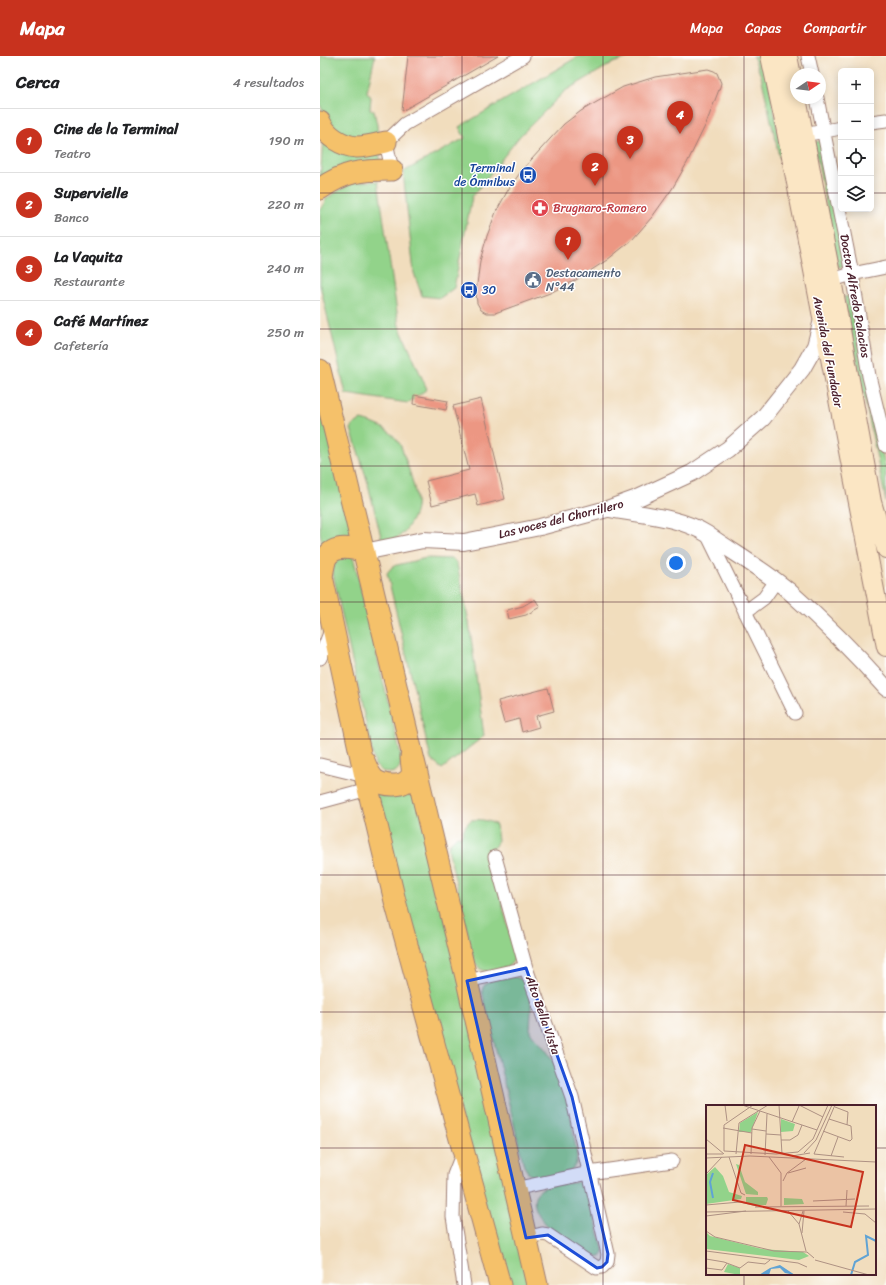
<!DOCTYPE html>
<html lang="es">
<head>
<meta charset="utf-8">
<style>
  :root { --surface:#fff; --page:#f2f2f2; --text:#202124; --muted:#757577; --line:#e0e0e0; --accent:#c8321e }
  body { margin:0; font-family:Sriracha,sans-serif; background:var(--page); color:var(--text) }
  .controls { position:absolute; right:12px; top:12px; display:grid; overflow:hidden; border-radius:6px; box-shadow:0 2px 10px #0003 }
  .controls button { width:36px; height:36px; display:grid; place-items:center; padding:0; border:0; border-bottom:1px solid var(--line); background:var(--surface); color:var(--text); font:20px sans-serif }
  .compass { position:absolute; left:470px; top:12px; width:36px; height:36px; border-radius:50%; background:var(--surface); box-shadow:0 2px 10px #0003; rotate:77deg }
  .you { position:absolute; left:356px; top:507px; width:14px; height:14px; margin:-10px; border:3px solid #fff; border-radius:50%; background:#1a73e8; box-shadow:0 0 0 6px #1a73e833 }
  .badge { display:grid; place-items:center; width:26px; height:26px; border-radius:50%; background:var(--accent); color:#fff; font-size:13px; font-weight:700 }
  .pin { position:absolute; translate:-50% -33px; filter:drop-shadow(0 1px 2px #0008) }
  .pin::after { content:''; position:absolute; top:21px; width:14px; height:12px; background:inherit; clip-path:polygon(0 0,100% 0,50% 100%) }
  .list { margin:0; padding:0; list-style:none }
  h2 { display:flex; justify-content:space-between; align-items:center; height:52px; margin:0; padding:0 16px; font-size:17px }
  h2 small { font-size:13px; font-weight:400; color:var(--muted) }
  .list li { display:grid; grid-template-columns:26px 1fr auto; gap:12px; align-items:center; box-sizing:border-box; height:64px; padding:0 16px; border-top:1px solid var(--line) }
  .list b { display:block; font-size:15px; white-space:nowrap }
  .list p { margin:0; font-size:13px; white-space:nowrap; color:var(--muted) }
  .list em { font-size:13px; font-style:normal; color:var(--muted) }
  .icon { flex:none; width:22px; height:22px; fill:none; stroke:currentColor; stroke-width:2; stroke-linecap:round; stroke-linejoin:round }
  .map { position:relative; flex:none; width:566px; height:1229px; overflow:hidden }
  header { display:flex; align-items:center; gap:24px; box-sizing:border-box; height:56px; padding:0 20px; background:var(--accent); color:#fff }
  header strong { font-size:19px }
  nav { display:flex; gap:22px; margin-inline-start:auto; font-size:14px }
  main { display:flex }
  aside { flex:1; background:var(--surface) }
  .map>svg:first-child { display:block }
  .green { fill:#92d38a; stroke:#6e795a }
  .building { fill:#ec9783 }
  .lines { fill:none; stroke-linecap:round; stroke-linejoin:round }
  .minor-casing { stroke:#9e7e74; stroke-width:15 }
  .tertiary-casing { stroke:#9e7e74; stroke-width:18 }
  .secondary-casing { stroke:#9e7e74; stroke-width:20 }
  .trunk-casing { stroke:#9e7e74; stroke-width:23 }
  .minor { stroke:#fff; stroke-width:13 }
  .tertiary { stroke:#fff; stroke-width:16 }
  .secondary { stroke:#fbe6c4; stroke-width:18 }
  .trunk { stroke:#f5c16b; stroke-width:21 }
  .marked { fill:#1d4ed8; fill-opacity:0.2; stroke:#1d4ed8; stroke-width:3; stroke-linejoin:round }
  .grid { fill:none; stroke:#4a1f2b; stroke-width:1; stroke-opacity:0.55 }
  .labels { text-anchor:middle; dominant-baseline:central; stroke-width:3; stroke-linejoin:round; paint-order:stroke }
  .transit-label { font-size:12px; fill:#164399; stroke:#fff; text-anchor:end }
  .health-label { font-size:12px; fill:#be3a42; stroke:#fff; text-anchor:start }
  .service-label { font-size:12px; fill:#4e5e75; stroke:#fff; text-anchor:start }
  .street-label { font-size:12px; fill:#4a1f2b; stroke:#fff }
  .inset-river { fill:none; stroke:#60a3d4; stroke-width:2 }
  .inset-road { fill:none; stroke:#ae9183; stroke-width:1 }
  .view { fill:#c8321e; fill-opacity:0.15; stroke:#c8321e; stroke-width:2 }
  .inset-edge { fill:none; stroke:#4a1f2b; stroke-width:2 }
</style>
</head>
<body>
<header>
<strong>Mapa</strong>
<nav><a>Mapa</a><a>Capas</a><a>Compartir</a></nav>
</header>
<main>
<aside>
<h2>Cerca<small>4 resultados</small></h2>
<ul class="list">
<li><span class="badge">1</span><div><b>Cine de la Terminal</b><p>Teatro</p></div><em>190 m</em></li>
<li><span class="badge">2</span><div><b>Supervielle</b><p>Banco</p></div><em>220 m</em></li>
<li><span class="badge">3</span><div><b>La Vaquita</b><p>Restaurante</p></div><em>240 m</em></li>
<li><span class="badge">4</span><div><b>Café Martínez</b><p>Cafetería</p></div><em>250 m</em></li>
</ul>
</aside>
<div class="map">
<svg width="566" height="1229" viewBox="0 0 566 1229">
  <rect width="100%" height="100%" fill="#fff"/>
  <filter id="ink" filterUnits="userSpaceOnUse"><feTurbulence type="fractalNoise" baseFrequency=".025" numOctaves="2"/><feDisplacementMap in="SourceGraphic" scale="8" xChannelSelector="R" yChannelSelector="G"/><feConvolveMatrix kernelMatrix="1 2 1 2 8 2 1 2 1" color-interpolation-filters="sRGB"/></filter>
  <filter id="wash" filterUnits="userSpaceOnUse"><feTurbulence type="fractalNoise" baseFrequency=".012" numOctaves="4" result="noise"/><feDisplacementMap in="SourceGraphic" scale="16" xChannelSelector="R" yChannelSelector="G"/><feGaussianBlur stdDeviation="0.9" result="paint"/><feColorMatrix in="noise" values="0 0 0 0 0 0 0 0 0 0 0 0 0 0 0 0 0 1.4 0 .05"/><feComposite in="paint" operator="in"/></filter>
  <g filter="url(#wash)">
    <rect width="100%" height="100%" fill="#f1ddbd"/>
    <!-- green -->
    <path class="green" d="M0,0H55L47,36L51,41L50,53L54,55L57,69L58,83L24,81L8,65L0,49Z
      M259,0H313L293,7L245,35L199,81L152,141L134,232L120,242L102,240L94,217L83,116L145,82L139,71Z
      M433,0H444L463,103H460L459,100L441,20Z
      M3,82L59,97L61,107L0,127Z
      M501,85L525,210L518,211L494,86Z
      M58,125L79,270L107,333L88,347L26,338L0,229V154L7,142L33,126Z
      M530,240L558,380L566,413V446L524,241Z
      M0,341L36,485L4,495L0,477Z
      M41,364C56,368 68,372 78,385C82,390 83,398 86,405C90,417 98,439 96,452C95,459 91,466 87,472C80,482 74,485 62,485L47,424L31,373L34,368Z
      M33,500L81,700C83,719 66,722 55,709L13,518L15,501Z
      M106,502L133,503L137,508L149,566L164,680L122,713L111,704L67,517L73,510Z
      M94,728L210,1229H186L54,736Z
      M151,764C161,763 168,764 176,769L178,785L169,799L195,896L194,904L188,911L168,916L160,913L154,905L128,792L130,787L137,780L140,781C145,773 143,771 151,764Z
      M188,921C193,921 199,921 203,925C215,936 210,961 210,976C216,983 223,990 228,997C245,1023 250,1052 254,1082C255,1089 259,1102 255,1109C249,1121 227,1121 216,1122L209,1118L204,1110L162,935C164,923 177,923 188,921Z
      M261,1126L266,1127L284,1197L281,1201H276C265,1194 255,1188 244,1181C239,1178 233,1175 229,1171C218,1161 205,1140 224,1132C235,1127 249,1128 261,1126Z"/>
    <g id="blocks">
      <!-- building -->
      <path class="building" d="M88,0H178L82,55Z
        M388,13L394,15L397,17L401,27L400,31L386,68L367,107L352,133L332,161L312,184L287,204L256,224L230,237L175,257H166L161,254L157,247L156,236L160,205L167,180L176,156L188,134L202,114L230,83L244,68L261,55L303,31L335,21Z
        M94,339L128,345L126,354L93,348Z
        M161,343L185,443L158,450L155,438L112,449L106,425L149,414L133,350Z
        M215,543L220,551L206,559L189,563L187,554L203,550Z
        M228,632L234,655L216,660L219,671L202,676L199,663L184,667L178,645Z"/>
    </g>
  </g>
  <g filter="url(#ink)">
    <use href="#blocks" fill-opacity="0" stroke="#9e7e74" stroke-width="1"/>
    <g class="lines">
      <defs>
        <path id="minor" d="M488,0L492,18
          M497,42L532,218L549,320L566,390
          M551,66L566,64
          M494,77L521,72
          M72,114L66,86L85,68L203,0
          M512,224L532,218L566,211
          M387,478L475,657
          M425,556L444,542L456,525
          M0,602L12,572
          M0,709L45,720
          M0,746L48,733
          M175,801L206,912L252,1041L288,1198L287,1206L282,1211L277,1212L228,1179L222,1178L206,1182
          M147,925L206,912
          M143,1096L134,1119L133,1161L144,1229
          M194,1133L269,1117L352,1105"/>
        <path id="tertiary" d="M289,453C321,459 359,460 387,478C414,497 444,514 469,535C503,565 536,598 566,632
          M44,496L103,484L144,486L220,471L287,453L320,441L372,417L408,393L443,362L482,313L495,290L502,264"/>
        <path id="secondary" d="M450,0L465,70L566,591
          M468,0L476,39
          M477,42L512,224L552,446L566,493"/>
        <path id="trunk" d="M0,66C6,80 22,90 37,91C47,91 57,88 66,86
          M0,133C25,115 42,114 72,114
          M0,314L147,925L217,1229
          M0,511L45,720L75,845L180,1229
          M2,521C3,515 4,507 6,502C14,488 32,492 44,496
          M44,705C46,710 50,720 55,724C66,731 87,732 92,718C93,713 91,706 91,701"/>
      </defs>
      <!-- minor casing -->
      <use href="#minor" class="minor-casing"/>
      <!-- tertiary casing -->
      <use href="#tertiary" class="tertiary-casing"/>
      <!-- secondary casing -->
      <use href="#secondary" class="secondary-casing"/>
      <!-- trunk casing -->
      <use href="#trunk" class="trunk-casing"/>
      <!-- minor -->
      <use href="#minor" class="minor"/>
      <!-- tertiary -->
      <use href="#tertiary" class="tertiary"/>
      <!-- secondary -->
      <use href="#secondary" class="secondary"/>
      <!-- trunk -->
      <use href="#trunk" class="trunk"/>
    </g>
  </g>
  <!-- marked area -->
  <path class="marked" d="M206,912L252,1041L288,1198L287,1206L282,1211L277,1212L228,1179L206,1182L147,925Z"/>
  <!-- grid -->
  <path class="grid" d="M142,0V1229M283,0V1229M424,0V1050M0,137H521M551,137H566M0,273H566M0,410H566M0,546H566M0,683H566M0,819H566M0,956H566M0,1092H387M555,1092H566M424,1218V1229"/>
  <!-- icons -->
  <defs>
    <symbol id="bus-disc" viewBox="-11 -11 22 22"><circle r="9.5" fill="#1a4fb4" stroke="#fff"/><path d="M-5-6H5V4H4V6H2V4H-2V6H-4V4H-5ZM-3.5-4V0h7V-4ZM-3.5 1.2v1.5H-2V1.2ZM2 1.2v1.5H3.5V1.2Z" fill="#fff"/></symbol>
    <symbol id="pharmacy-disc" viewBox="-11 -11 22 22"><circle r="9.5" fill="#e0444e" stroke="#fff"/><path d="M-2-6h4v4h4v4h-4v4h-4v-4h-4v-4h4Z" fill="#fff"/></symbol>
    <symbol id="civic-disc" viewBox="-11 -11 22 22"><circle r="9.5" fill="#5c6f8a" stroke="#fff"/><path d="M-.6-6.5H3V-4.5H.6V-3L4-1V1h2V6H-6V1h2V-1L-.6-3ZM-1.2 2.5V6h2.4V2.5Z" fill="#fff"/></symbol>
  </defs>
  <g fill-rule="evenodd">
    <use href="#bus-disc" x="198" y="109" width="20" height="20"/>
    <use href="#pharmacy-disc" x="210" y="142" width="20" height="20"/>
    <use href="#civic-disc" x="203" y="214" width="20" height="20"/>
    <use href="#bus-disc" x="139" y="224" width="20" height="20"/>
  </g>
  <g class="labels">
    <!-- transit labels -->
    <g class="transit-label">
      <text x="195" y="112">Terminal<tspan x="195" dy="14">de Ómnibus</tspan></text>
      <text x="162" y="234" text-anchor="start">30</text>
    </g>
    <!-- health labels -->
    <g class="health-label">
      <text x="233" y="152">Brugnaro-Romero</text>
    </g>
    <!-- service labels -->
    <g class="service-label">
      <text x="226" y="217">Destacamento<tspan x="226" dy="14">N°44</tspan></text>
    </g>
    <!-- street labels -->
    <g class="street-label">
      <text transform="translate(535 240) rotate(80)">Doctor Alfredo Palacios</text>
      <text transform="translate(508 296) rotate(79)">Avenida del Fundador</text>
      <text transform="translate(241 463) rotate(-14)">Las voces del Chorrillero</text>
      <text transform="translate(223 959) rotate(71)">Alto Bella Vista</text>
    </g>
  </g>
  <!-- overview -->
  <g transform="translate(386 1049)">
    <rect width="170" height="170" fill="#f1ddbd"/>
    <path d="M52,7L45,27H33L34,18ZM75,14L89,19L87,26L75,27ZM30,59L33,60L39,77L52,87V90L40,89ZM9,62L17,71L23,87L36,91L35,94L0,99V70ZM40,92H61L62,94L60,100H47L40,97ZM78,93L96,94L98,99L78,100ZM0,127L4,131L56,144L97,147L103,151L93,155L0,144ZM22,159L34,163V170L18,167Z" fill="#92d38a"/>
    <path d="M74,160L89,170L79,168L74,163L65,164L63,170H53L64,163Z" fill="#60a3d4"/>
    <path class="inset-river" d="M7,93L4,77L7,68M145,170L149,157L162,150L160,131L170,136"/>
    <path class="inset-road" d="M19,0L21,16M36,0L111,25M47,0L18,20V46L70,49L92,47L107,34L122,0M73,0L76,49M93,0L117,12M129,0L108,49L138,52M129,2L142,7L141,20M86,17L93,1M17,23L46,28M46,24L60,26M117,26L144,36L146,34L145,21L123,14M60,29L75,30M0,34L18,49M75,35H84L92,30L96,20M98,48L110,35L126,0M0,49H17M30,49L33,18L62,0M45,49L46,23L54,6M59,50L61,9M86,51L104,48M125,51L132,32M23,52L35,88L39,90M63,52L75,68V101M0,53L44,51L170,57M82,68L100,63M0,69L16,52M77,76L81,68L100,54M107,96L149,94M0,100L34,97L51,101M140,101L141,85M49,102L163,101M82,106L93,119M97,106L93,119L100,146M0,107L170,104M137,107L159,109L170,118M0,111L40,106M0,126L9,132L68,146L101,147L108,153M96,128L98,106M0,146L92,158L101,162M0,154L18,157L34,163L42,157L59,159L64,155M109,155L163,170M0,163L16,165L21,158"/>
    <path class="view" d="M39,40L157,67L145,122L27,95Z"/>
    <rect width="170" height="170" class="inset-edge"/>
  </g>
</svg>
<div class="controls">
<button>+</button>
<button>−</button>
<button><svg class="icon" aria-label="locate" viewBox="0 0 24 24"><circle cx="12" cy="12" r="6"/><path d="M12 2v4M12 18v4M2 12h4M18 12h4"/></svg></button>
<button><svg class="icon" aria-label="layers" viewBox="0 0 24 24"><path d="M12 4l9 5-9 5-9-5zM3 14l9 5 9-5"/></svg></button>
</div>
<svg class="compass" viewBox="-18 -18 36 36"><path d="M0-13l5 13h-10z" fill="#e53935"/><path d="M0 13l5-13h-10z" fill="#757577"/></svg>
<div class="you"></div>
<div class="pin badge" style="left:248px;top:204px">1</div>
<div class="pin badge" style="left:275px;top:130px">2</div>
<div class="pin badge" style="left:310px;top:103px">3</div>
<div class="pin badge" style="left:360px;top:78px">4</div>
</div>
</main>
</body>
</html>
